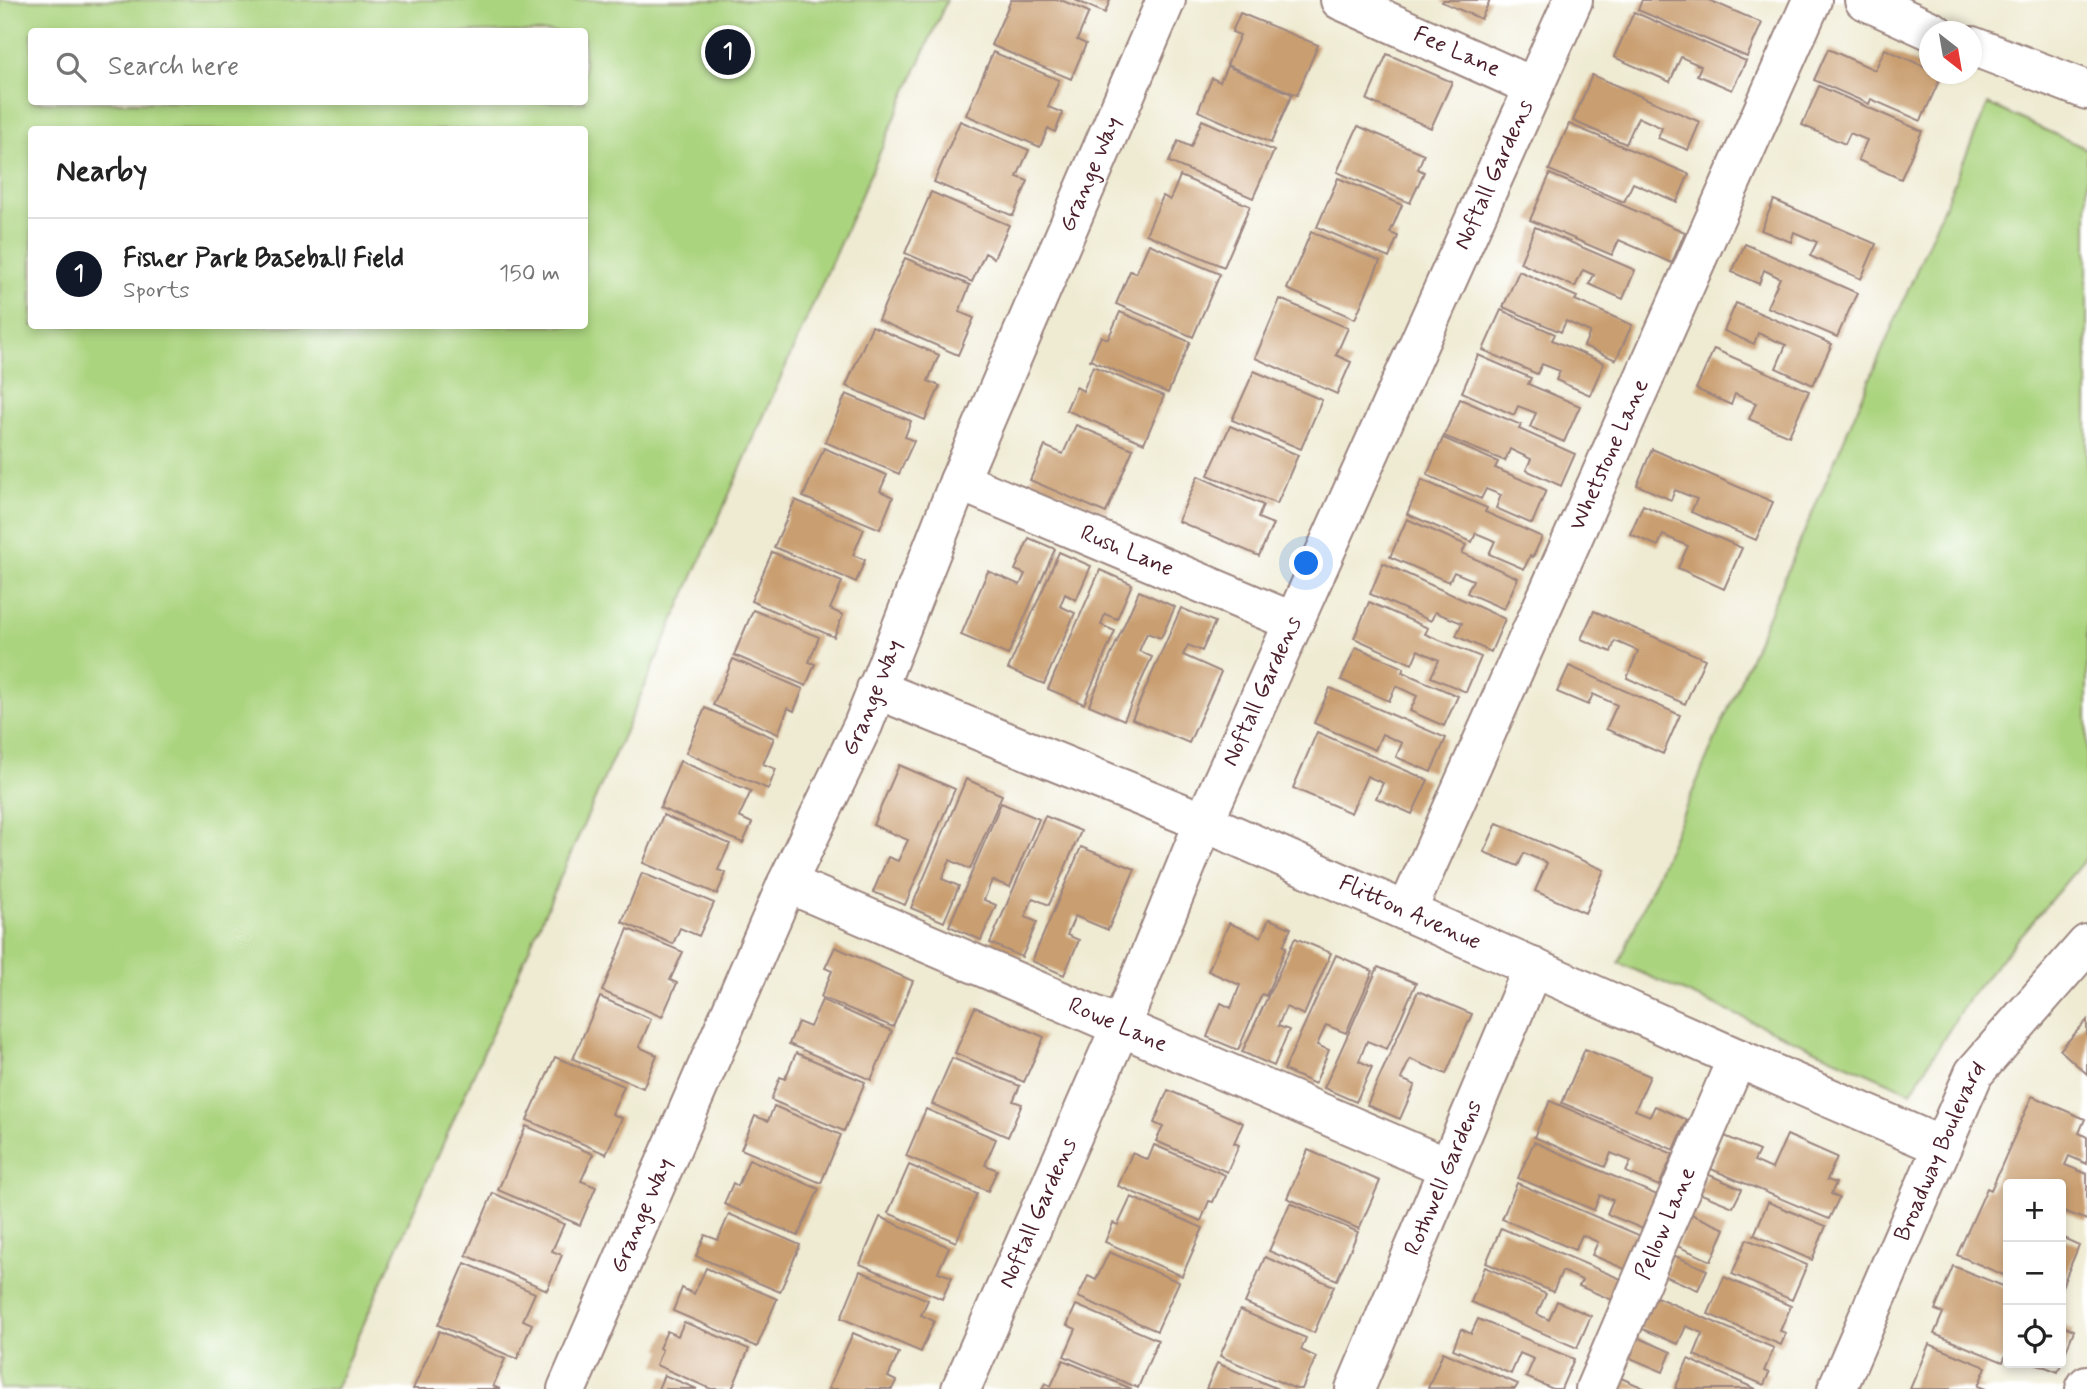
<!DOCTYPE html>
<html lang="en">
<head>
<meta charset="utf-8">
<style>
  :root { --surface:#fff; --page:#f6f6f6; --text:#222; --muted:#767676; --line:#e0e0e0; --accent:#111827 }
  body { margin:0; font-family:Mynerve,sans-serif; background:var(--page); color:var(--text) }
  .controls { position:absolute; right:21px; bottom:21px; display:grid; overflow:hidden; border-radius:7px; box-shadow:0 4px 10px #0003 }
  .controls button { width:63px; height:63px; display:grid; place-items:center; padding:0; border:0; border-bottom:2px solid var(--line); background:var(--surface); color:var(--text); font:35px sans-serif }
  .compass { position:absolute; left:1919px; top:21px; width:63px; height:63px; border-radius:50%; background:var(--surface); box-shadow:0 4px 10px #0003; rotate:149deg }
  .you { position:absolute; left:1307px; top:564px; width:24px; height:24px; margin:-18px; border:5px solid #fff; border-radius:50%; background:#1a73e8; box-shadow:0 0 0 10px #1a73e833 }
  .badge { display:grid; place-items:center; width:46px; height:46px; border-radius:50%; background:var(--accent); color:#fff; font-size:23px; font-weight:700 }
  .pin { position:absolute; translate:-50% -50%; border:4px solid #fff; box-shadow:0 2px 7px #0006 }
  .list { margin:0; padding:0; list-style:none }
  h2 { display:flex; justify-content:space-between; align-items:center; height:91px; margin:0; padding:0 28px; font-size:30px }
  h2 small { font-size:23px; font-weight:400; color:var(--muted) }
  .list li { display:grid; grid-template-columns:46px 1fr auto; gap:21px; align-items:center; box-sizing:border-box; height:112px; padding:0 28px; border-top:2px solid var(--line) }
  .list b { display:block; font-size:26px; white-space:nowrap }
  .list p { margin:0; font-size:23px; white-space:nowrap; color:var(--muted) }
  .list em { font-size:23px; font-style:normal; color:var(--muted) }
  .icon { flex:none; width:38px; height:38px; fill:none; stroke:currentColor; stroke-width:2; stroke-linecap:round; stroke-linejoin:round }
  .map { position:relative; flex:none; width:2087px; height:1389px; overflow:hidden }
  .search { position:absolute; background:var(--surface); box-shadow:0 4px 10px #0003; left:28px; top:28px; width:560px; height:77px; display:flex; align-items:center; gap:18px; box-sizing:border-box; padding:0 24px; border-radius:7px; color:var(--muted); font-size:26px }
  .panel { position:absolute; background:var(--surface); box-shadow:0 4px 10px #0003; left:28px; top:126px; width:560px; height:203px; border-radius:7px }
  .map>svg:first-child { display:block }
  .green { fill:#abd47f; stroke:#7a7a55; stroke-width:2; fill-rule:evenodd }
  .building { fill:#c99e6f }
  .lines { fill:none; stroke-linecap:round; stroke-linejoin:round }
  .minor-casing { stroke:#9c857f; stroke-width:42 }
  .minor { stroke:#fff; stroke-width:38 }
  .labels { text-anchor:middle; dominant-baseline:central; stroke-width:7; stroke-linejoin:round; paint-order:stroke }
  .street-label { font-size:23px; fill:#4a1f2b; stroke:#fff }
</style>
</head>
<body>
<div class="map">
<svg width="2087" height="1389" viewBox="0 0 2087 1389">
  <rect width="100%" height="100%" fill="#fff"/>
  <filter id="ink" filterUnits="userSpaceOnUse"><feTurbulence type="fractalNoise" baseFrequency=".0143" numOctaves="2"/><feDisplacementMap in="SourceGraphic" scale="14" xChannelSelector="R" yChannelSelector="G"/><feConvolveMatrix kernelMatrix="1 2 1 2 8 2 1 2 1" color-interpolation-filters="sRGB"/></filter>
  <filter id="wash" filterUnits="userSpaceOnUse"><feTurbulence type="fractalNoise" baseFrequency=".00686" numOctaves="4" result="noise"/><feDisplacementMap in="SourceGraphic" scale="28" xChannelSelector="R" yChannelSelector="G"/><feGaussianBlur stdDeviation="1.57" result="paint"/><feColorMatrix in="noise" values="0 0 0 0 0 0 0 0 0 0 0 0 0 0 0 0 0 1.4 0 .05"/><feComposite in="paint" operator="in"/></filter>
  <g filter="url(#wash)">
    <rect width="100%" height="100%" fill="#efebd3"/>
    <!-- green -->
    <path class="green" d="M0,0H947L335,1389H0ZM32,32H584V102H32ZM32,130H584V326H32Z
      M1988,104L2087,149V857L1970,996L1911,1092L1619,963Z"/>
    <g id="blocks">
      <!-- building -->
      <path class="building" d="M1011,0H1061L1089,12L1077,40L1086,44L1071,79L991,45Z
        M1075,0H1110L1105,13Z
        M1443,0H1490L1481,19L1442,2Z
        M1642,0H1709L1762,23L1747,57L1638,10Z
        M1634,12L1746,61L1732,90L1697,75L1701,66L1681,57L1670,82L1614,57Z
        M1240,13L1318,45L1297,95L1227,65L1240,35L1232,32Z
        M1828,49L1875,70L1885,49L1930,69V74H1942L1921,121L1871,99L1869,104L1814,80Z
        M993,52L1059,80L1048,107L1063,113L1055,132L1048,128L1040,147L966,115Z
        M1387,54L1452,82L1431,128L1367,100Z
        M1227,66L1292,94L1271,143L1198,111L1212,78L1220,82Z
        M1592,75L1700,122L1688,150L1658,138L1662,128L1638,117L1626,144L1573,121Z
        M1819,86L1922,131L1901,179L1858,160L1867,140L1850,133L1845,144L1802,125Z
        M1202,120L1274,151L1253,198L1169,162L1178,141L1191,147Z
        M960,121L1029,150L1017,177L1028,181L1013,216L934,182Z
        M1569,124L1689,174L1677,202L1633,183L1624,202L1549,170Z
        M1358,126L1424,154L1418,169L1424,172L1410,203L1337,172Z
        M1550,174L1685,232L1672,263L1619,240L1612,255L1530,220Z
        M1180,176L1250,206L1224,267L1146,234L1163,196L1170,200Z
        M1338,178L1402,205L1390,233L1398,236L1389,258L1317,227Z
        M931,192L1009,225L994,258L985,253L972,282L905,253Z
        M1774,200L1876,244L1861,279L1810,256L1817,242L1794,232L1791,242L1761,230Z
        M1535,227L1635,270L1623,299L1589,284L1594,275L1583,270L1575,287L1520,263Z
        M1311,232L1380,261L1355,319L1287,289Z
        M1149,244L1220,274L1193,337L1116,304L1130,271L1136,273Z
        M1745,244L1857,293L1837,337L1767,307L1780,278L1764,270L1759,284L1732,272Z
        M905,258L970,285L959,312L974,318L958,355L878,320Z
        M1519,271L1577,297L1575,300L1632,325L1616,360L1584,346L1590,332L1566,321L1561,332L1503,307Z
        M1280,299L1348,328L1336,355L1351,362L1337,394L1255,358Z
        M1736,303L1832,344L1813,385L1776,368L1786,345L1758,333L1754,344L1724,331Z
        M1501,310L1555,334L1552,340L1604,363L1590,395L1556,380L1560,371L1542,364L1537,374L1483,350Z
        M1120,312L1190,342L1168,393L1090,360L1101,336L1108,339Z
        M872,326L939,355L928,381L940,386L925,420L846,386Z
        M1714,349L1809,391L1789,436L1749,419L1756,403L1735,394L1731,405L1696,389Z
        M1478,355L1531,378L1528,384L1580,406L1564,442L1530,427L1536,413L1518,406L1514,415L1462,392Z
        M1093,366L1164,396L1144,443L1066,410L1076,387L1083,391Z
        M1254,371L1322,400L1301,449L1232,420Z
        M846,394L911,421L905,437L914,441L899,474L825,442Z
        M1460,399L1521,425L1519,429L1575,454L1561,486L1526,470L1531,459L1510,449L1505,461L1444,436Z
        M1076,425L1133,449L1106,513L1030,480L1045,446L1063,454Z
        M1230,426L1298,455L1277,504L1208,475Z
        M1443,438L1498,462L1495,468L1546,490L1532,524L1496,508L1501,495L1486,489L1481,499L1427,475Z
        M824,448L887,475L880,491L893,497L880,529L803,497Z
        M1652,449L1773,502L1756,540L1691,512L1697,499L1675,490L1671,500L1637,485Z
        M1198,476L1263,505L1258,518L1273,524L1259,556L1178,521Z
        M1422,480L1487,508L1485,512L1542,537L1533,557L1530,556L1524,569L1489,554L1495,541L1476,533L1472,542L1407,514Z
        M795,500L864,529L853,555L865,560L856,582L774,547Z
        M1643,505L1742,548L1724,589L1678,568L1688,546L1663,535L1658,546L1630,534Z
        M1407,519L1466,545L1462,553L1518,578L1504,609L1467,593L1473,580L1454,572L1449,582L1390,557Z
        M1029,538L1055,549L1008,655L961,635L988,571L1020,585L1025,574L1015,570Z
        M772,552L842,582L830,609L843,615L834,637L751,601Z
        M1059,552L1091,566L1076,600L1065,594L1060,606L1075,613L1044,684L1008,669Z
        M1383,563L1505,619L1491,652L1456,636L1462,623L1435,612L1431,621L1370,594Z
        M1100,570L1132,584L1117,619L1105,614L1101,625L1115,631L1084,704L1048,689Z
        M1139,591L1175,607L1161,638L1147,633L1139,651L1152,657L1124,720L1089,705Z
        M1369,602L1428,628L1425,634L1481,657L1466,692L1431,677L1439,660L1418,650L1412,664L1354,638Z
        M1181,608L1215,622L1202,651L1188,645L1183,655L1221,672L1189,743L1132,719Z
        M753,610L819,637L809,662L815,664L806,686L734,655Z
        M1594,611L1705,659L1685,704L1627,678L1638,651L1615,641L1611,652L1581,639Z
        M1356,647L1404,668L1402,672L1458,696L1444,726L1410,711L1417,696L1396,686L1389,701L1341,680Z
        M733,659L803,689L794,711L788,708L778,734L713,705Z
        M1569,666L1680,715L1663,754L1606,729L1617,705L1593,694L1588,705L1557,692Z
        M1330,688L1446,738L1431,772L1396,757L1402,743L1382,734L1375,750L1314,723Z
        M705,708L774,738L763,764L776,769L768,789L686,753Z
        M1317,732L1428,780L1412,814L1376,798L1383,783L1367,776L1351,813L1293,788Z
        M680,761L751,791L739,817L752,823L743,843L660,808Z
        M899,765L955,789L905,905L873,892L888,857L898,861L908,840L873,825Z
        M966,779L1002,795L970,869L950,860L942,879L959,886L944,922L911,908Z
        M1001,803L1039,819L1010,887L992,880L984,900L996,905L981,940L949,926Z
        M663,815L730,844L718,870L726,873L717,894L643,863Z
        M1045,816L1081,831L1049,905L1033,898L1025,917L1037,922L1022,957L990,943Z
        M1497,823L1604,870L1585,913L1535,891L1547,863L1524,853L1518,866L1484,852Z
        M1081,847L1135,869L1108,930L1075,916L1067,935L1079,940L1064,975L1032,961Z
        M642,873L714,903L699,936L680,928L673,944L622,922Z
        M1269,919L1291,928L1283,946L1286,947L1266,996L1262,994L1238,1050L1207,1037L1221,1003L1231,1008L1240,985L1208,971L1229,923L1261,937Z
        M628,929L683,952L670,980L677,983L662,1017L602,991Z
        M1295,938L1331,953L1304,1015L1286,1007L1278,1026L1289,1030L1274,1066L1242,1052Z
        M835,947L913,981L893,1027L821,997L832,971L825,968Z
        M1336,955L1373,971L1346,1033L1326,1025L1317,1045L1329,1050L1315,1084L1284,1070Z
        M1378,967L1416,983L1387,1049L1367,1041L1359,1061L1372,1067L1356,1102L1324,1088Z
        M1418,991L1472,1014L1446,1074L1410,1059L1401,1079L1415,1085L1400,1119L1367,1105Z
        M600,997L651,1019L639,1047L657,1055L643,1088L573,1059Z
        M822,1000L892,1031L871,1080L789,1044L798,1022L810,1027Z
        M975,1007L1044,1037L1024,1082L955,1053Z
        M2087,1020V1074L2060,1050Z
        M1585,1049L1650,1076L1635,1110L1650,1116L1655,1106L1687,1120L1674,1150L1562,1103Z
        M796,1053L865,1082L844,1131L771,1100L780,1077L785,1079Z
        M555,1057L624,1086L612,1114L622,1118L606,1154L527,1120Z
        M952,1058L1020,1086L1013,1101L1022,1104L1008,1137L932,1104Z
        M1168,1090L1243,1123L1234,1143L1239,1145L1227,1172L1156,1141L1163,1127L1154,1123Z
        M2032,1096L2085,1119L2079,1133L2087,1137V1164L2069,1156L2065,1165L2087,1174V1220L2061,1210V1184H2008V1277L1957,1255L1987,1188L1991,1190Z
        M1550,1101L1673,1154L1659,1186L1626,1172L1631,1161L1611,1153L1605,1167L1534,1137Z
        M774,1106L841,1135L821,1183L741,1149L755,1116L768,1121Z
        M926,1109L996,1139L985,1165L997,1170L988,1191L906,1156Z
        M526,1126L593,1154L581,1181L596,1187L580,1225L498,1190Z
        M1787,1135L1837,1157L1827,1180L1836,1183L1831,1194L1839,1198L1829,1219L1711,1169L1725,1136L1759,1151L1754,1161L1772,1169Z
        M1534,1142L1657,1195L1643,1229L1607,1214L1613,1200L1600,1195L1594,1210L1518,1178Z
        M1154,1145L1225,1175L1213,1202L1209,1201L1201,1221L1118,1186L1132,1153L1148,1160Z
        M1308,1150L1380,1181L1359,1229L1287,1198Z
        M749,1159L819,1189L798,1236L724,1204L733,1183L738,1186Z
        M909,1165L977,1194L956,1242L888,1213Z
        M1707,1174L1742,1189L1733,1207L1699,1193Z
        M1517,1183L1641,1236L1627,1270L1592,1255L1598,1242L1582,1235L1575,1250L1502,1219Z
        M493,1193L564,1224L552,1251L562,1255L547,1290L466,1255Z
        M1131,1197L1203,1228L1182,1276L1105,1242L1113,1223L1118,1225Z
        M1768,1202L1826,1226L1812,1260L1754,1235Z
        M1290,1203L1358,1232L1337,1280L1269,1251Z
        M729,1214L800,1245L780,1292L696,1256L705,1235L718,1240Z
        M1691,1214L1725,1229L1711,1261L1677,1246Z
        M880,1217L949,1247L938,1272L952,1277L942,1299L860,1264Z
        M1501,1228L1621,1279L1612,1300L1579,1286L1582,1280L1562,1271L1553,1292L1486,1263Z
        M2061,1237L2079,1245L2061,1289Z
        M1747,1239L1807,1265L1792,1300L1732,1274Z
        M1109,1252L1179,1282L1157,1331L1078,1297L1088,1276L1096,1280Z
        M1673,1255L1707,1270L1698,1290L1665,1276Z
        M1265,1257L1334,1286L1314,1333L1245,1303Z
        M465,1263L535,1293L523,1320L532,1324L517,1359L438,1325Z
        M1953,1266L2008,1288V1350L2003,1362L1934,1334L1943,1313L1935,1310Z
        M1485,1267L1546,1294L1537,1314L1549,1320L1557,1301L1591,1316L1577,1348L1471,1302Z
        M706,1268L777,1299L757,1347L673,1311L682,1288L694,1294Z
        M860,1271L928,1300L921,1315L934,1321L921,1352L841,1318Z
        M1724,1277L1791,1306L1780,1331L1786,1333L1781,1345L1708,1314Z
        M1654,1296L1774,1348L1764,1371L1769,1373L1764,1385L1694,1355L1703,1333L1686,1326L1678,1344L1640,1328Z
        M1076,1305L1158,1340L1138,1388L1064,1356L1076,1329L1067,1325Z
        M1240,1310L1306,1338L1301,1350L1316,1357L1302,1389H1296L1220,1356Z
        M1478,1319L1574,1359L1561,1389H1553L1526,1377L1534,1359L1520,1353L1511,1374L1453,1349L1461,1329L1471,1334Z
        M684,1322L749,1349L732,1389H711L656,1365L662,1350L659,1348L667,1331L678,1336Z
        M2061,1325L2074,1330L2058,1372L2035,1363H2061Z
        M439,1331L505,1359L493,1386L500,1389H413Z
        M853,1333L899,1353L888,1377L896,1381L892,1389H828Z
        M1637,1337L1671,1352L1663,1372L1628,1357Z
        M1929,1344L1986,1367L1978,1386L1986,1389H1910Z
        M1443,1352L1518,1384L1515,1389L1428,1388Z
        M1688,1359L1756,1389H1675Z
        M1063,1360L1132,1389H1042L1045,1383L1051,1386Z
        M1217,1363L1278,1389H1206Z
        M664,1375L697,1389H658Z
        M1621,1378L1646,1389H1616Z"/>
    </g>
  </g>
  <g filter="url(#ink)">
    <use href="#blocks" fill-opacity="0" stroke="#9c857f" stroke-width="2"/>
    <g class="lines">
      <defs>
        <g id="minor">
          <path id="s1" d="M1340,0L1534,87"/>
          <path d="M1864,0L1934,32"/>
          <path d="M1972,46L2087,90"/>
          <path id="s2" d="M959,481L1294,622"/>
          <path id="s3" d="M876,689L1204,822L1737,1058L1941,1146"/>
          <path id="s4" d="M787,883L1449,1168"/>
          <path id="s5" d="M1407,911L1812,0"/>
          <path id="s6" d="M567,1389L787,883L863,725L959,481L1166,0"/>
          <path id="s7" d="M961,1389L1120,1028L1204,822L1573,0"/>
          <path id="s8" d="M1355,1389L1533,967"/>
          <path id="s9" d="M1595,1389L1737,1058"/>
          <path id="s10" d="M1837,1389L1974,1073L2087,944"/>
          <path d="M2085,1389L2087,1385"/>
        </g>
      </defs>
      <!-- minor casing -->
      <use href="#minor" class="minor-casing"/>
      <!-- minor -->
      <use href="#minor" class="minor"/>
    </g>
  </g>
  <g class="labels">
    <!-- street labels -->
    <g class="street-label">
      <text stroke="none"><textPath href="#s1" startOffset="128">Fee Lane</textPath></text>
      <text stroke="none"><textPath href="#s6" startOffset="1323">Grange Way</textPath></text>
      <text stroke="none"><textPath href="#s7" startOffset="1326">Noftall Gardens</textPath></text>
      <text stroke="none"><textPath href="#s5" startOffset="499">Whetstone Lane</textPath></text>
      <text stroke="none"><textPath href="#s2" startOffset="182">Rush Lane</textPath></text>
      <text stroke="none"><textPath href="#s7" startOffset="760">Noftall Gardens</textPath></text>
      <text stroke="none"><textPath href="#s6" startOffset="756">Grange Way</textPath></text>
      <text stroke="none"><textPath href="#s3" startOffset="579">Flitton Avenue</textPath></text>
      <text stroke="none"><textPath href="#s4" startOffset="360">Rowe Lane</textPath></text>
      <text stroke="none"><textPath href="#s10" startOffset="259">Broadway Boulevard</textPath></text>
      <text stroke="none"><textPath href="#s8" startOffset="229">Rothwell Gardens</textPath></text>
      <text stroke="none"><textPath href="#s7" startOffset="192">Noftall Gardens</textPath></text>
      <text stroke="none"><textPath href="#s6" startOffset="189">Grange Way</textPath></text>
      <text stroke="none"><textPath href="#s9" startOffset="180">Pellow Lane</textPath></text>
    </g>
  </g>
</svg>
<div class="controls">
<button>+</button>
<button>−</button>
<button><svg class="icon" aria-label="locate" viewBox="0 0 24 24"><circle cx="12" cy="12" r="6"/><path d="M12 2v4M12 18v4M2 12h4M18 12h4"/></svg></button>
</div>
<svg class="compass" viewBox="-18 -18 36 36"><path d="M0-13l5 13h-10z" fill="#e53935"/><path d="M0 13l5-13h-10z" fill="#767676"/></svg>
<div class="you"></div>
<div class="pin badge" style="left:728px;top:52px">1</div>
<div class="search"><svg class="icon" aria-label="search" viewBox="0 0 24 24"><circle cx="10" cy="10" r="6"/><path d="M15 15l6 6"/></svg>Search here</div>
<section class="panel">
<h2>Nearby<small></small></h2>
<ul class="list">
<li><span class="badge">1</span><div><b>Fisher Park Baseball Field</b><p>Sports</p></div><em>150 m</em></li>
</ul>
</section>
</div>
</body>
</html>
